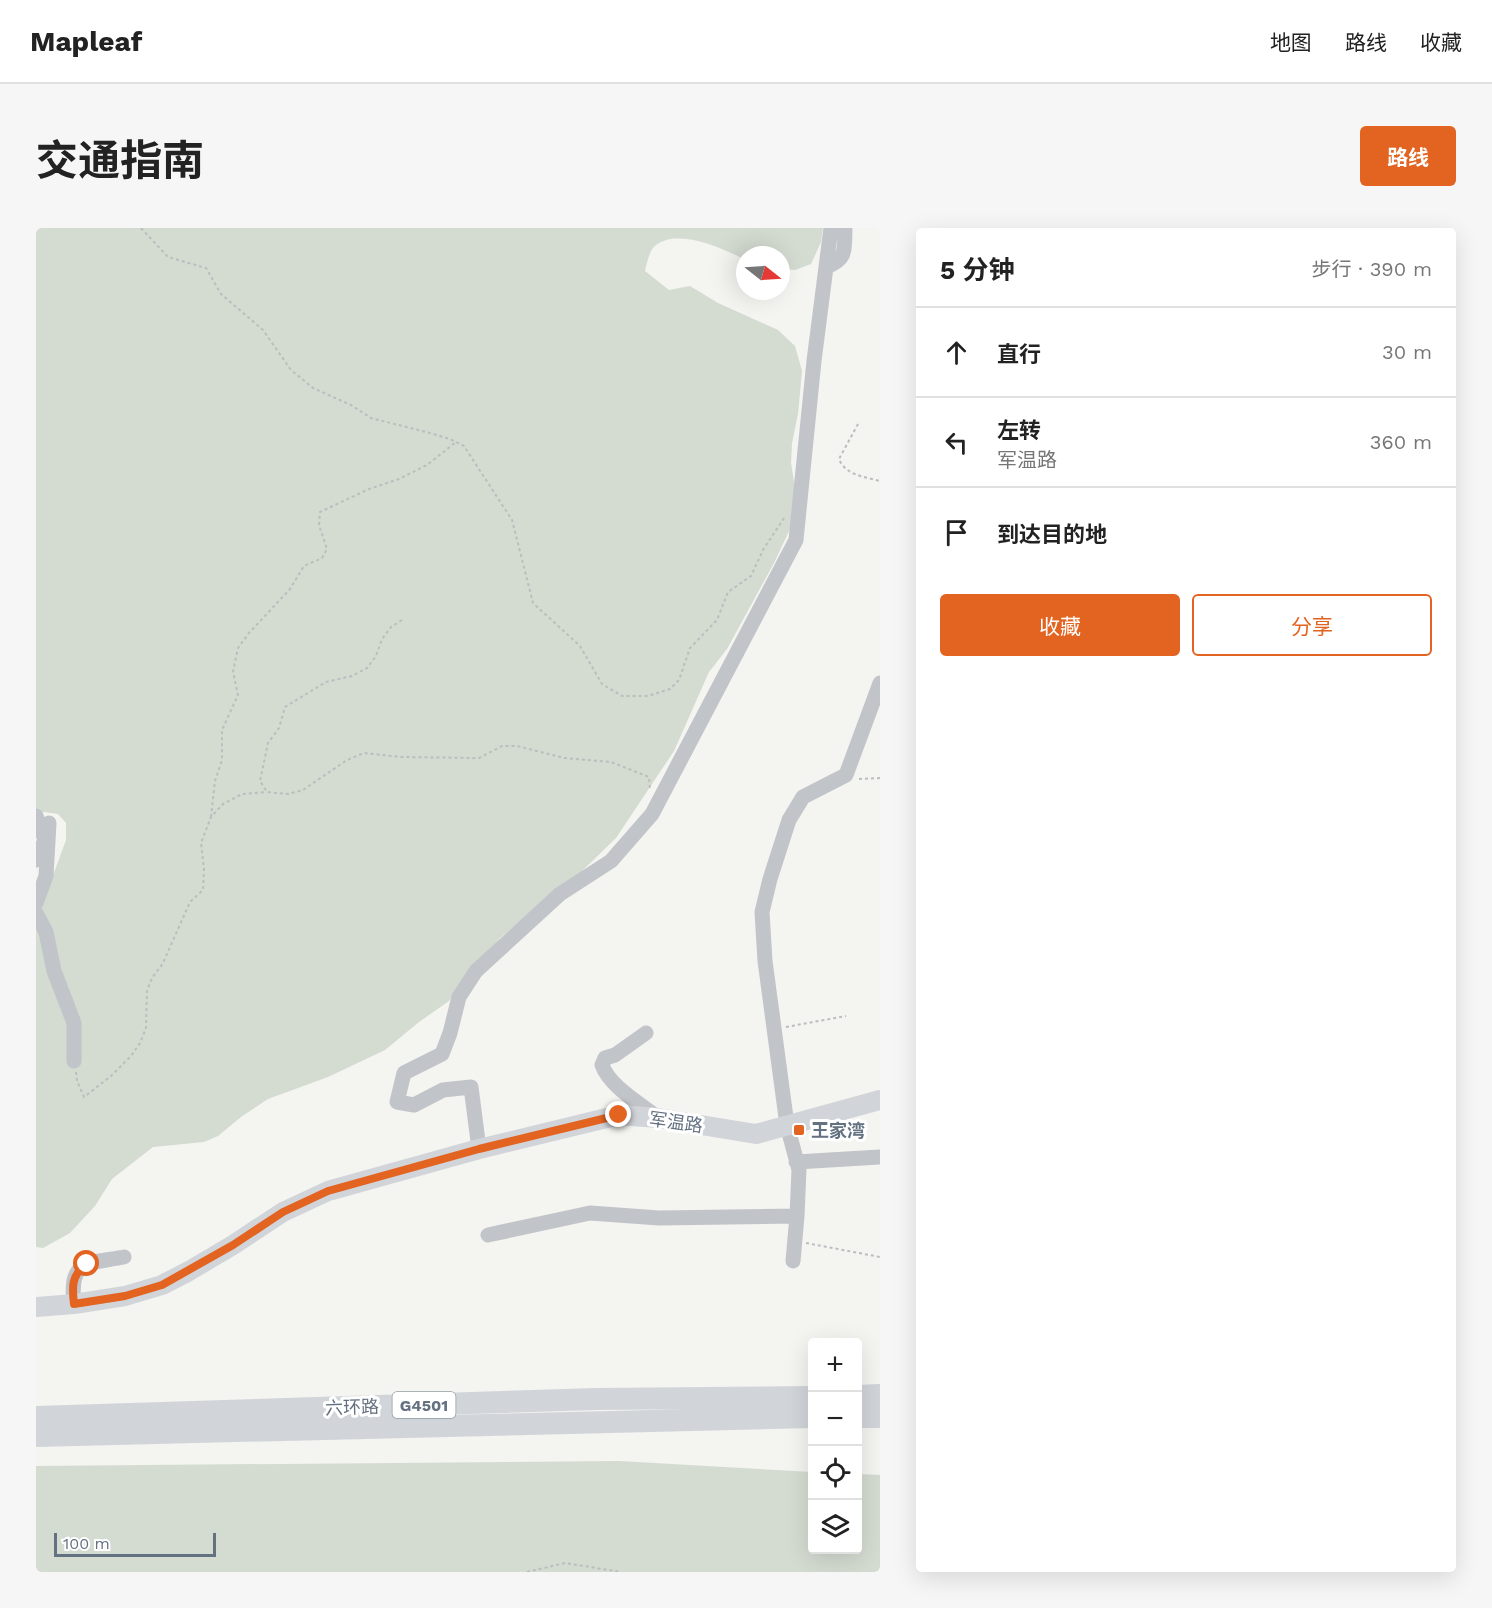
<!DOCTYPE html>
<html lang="zh">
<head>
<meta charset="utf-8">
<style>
  :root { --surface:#fff; --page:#f6f6f6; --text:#222; --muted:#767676; --line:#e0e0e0; --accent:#e36321 }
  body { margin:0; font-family:"Work Sans","Noto Sans SC",sans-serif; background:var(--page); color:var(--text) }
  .controls { position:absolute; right:18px; bottom:18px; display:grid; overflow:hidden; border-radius:6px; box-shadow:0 6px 24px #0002 }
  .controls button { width:54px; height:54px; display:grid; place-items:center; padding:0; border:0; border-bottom:2px solid var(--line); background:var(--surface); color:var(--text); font:30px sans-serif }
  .compass { position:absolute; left:700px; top:18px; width:54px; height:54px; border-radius:50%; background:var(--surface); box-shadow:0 6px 24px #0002; rotate:107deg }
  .scale { position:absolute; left:18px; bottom:15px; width:162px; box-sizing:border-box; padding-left:6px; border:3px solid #637181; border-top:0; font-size:16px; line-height:21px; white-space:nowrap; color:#637181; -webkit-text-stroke:4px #fff; paint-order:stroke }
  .stop { position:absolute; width:18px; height:18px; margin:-14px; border:4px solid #e36321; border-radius:50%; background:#fff }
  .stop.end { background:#e36321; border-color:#fff; box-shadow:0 2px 6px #0008 }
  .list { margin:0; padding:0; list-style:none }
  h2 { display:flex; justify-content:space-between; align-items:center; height:78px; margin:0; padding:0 24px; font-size:26px }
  h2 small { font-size:20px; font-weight:400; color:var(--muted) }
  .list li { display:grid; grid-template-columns:39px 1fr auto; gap:18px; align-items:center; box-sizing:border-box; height:90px; padding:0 24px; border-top:2px solid var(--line) }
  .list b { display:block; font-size:22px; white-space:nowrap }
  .list p { margin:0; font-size:20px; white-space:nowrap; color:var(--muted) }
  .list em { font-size:20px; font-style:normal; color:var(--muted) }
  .actions { display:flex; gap:12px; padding:18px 24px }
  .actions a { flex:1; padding:14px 0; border:2px solid var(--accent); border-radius:6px; text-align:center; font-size:21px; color:var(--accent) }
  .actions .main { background:var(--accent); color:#fff }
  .icon { flex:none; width:33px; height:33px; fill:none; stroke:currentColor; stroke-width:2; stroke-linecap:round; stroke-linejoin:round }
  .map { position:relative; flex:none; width:844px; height:1344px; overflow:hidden; border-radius:6px }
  header { display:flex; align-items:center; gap:36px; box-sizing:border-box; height:84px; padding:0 30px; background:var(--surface); border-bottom:2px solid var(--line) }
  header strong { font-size:28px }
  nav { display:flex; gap:33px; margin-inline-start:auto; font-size:21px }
  .intro { display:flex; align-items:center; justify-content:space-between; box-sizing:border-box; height:144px; padding:0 36px }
  h1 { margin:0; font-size:42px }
  .button { padding:15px 27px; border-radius:6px; background:var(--accent); color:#fff; font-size:21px; font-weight:700 }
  main { display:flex; gap:36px; padding:0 36px }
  aside { flex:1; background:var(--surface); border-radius:6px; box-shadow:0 6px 24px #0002 }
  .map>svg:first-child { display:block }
  .green { fill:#d4dbd1 }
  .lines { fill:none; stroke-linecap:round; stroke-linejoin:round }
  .path { stroke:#bbbdbf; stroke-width:2; stroke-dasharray:3 3; stroke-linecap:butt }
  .minor { stroke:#c1c4c8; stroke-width:15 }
  .major { stroke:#d1d5da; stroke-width:20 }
  .highway { stroke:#d1d5da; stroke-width:22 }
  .route { stroke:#e36321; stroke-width:8 }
  .poi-dot { fill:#e36321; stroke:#fff; stroke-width:2 }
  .labels { text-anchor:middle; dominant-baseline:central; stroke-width:6; stroke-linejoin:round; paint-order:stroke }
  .shield { fill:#fff; stroke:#929ca7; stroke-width:1.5 }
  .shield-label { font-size:16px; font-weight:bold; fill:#637181 }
  .street-label { font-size:18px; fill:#637181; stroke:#fff }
  .poi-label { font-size:18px; font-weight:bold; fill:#637181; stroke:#fff; text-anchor:start }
</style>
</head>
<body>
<header>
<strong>Mapleaf</strong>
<nav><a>地图</a><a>路线</a><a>收藏</a></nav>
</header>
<div class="intro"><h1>交通指南</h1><a class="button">路线</a></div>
<main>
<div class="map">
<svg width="844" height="1344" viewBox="0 0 844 1344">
  <rect width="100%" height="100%" fill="#f4f4f0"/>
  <!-- green -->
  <path class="green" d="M0,0H787L785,14L775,36L759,42L745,41V27H709V32C688,20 642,0 620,17C613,22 611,35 609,43L633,62L654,58L682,75L742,102L759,118L766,143L762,186L756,215L755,235L760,266L754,301L738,335L691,421L673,444L638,523L580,610L544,645L493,685L463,711L433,746L413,773L383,794L349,822L292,849L232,871L205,889L182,908L168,914L117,919L76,951L59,978L34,1005L7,1020L0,1019V694L30,612V595L22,586L8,584L0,588Z
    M583,1233L776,1244V1322H822V1246L844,1247V1344H0V1238Z"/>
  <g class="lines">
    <!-- path -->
    <path class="path" d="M105,0L132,29L170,40L185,66L227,102L255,142L277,160L315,177L335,190L390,204L414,211L428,218L476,292L497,375L544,418L566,456L586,468H612L634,461L643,452L654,420L681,392L692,364L715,348L727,322L748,290
      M822,196L803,231C809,247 829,249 844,253
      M366,392L355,399L346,411L340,428L331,440L316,448L290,454L249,479L243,500L232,515L224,553L231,564L252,566L267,562L311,532L328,525L365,529L443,530L466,518H481L528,530L575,534L613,549L614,562
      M823,551L844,550
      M175,589L179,553L186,532V502L202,467L197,444L202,420L213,405L254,361L268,338L286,330L291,321L283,297L284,284L333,261L363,251L391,237L420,214
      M750,799L810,788
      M40,844L41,853L48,869L75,848L95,828L104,815L110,800L111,763L116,750L127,735L154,674L167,662L168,641L165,615L175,589L187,576L206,566L231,564
      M770,1015L844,1029
      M491,1344L529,1335L585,1344"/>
    <!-- minor -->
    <path class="minor" d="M790,39C812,31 808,21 809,0
      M0,588L9,612L0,632
      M0,675L10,648L13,595
      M0,685L10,704L18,743L38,795V833
      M610,805L579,827L569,830L566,837C574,859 604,875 622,890
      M443,921L435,859L407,862L378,877L361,874L368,845L406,826L414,805L423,769L440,743L524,666L575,633L616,586L760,312L778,133L795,0
      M760,934L844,929
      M452,1007L554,985L623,990L761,988
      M757,1033L761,988L763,942L751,897L729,733L726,684L734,651L753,592L767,569L810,547L844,455
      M38,1076C33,1031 51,1036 88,1029"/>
    <!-- major -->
    <path class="major" d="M0,1079L38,1076L89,1068L126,1057L153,1043L197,1017L247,984L292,963L443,921L583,887L622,890L720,906L844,872"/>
    <!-- highway -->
    <path class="highway" d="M822,1168L844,1167
      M0,1189L561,1171L776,1169
      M822,1189H844
      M0,1208L776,1189"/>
  </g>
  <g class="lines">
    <!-- route -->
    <path class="route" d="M51,1036C35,1047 36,1059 38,1076L89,1068L126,1057L197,1017L247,984L292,963L443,921L583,887"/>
  </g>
  <!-- markers -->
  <rect class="poi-dot" x="757" y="896" width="12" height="12" rx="3"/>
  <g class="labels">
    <!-- shield labels -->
    <rect class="shield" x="356.5" y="1164" width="63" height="26" rx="4.5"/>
    <g class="shield-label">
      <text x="388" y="1177">G4501</text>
    </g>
    <!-- street labels -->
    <g class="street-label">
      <text transform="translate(640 894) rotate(8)">军温路</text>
      <text transform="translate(316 1179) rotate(-2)">六环路</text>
    </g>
    <!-- poi labels -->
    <g class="poi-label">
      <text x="775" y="902">王家湾</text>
    </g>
  </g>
</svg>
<div class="controls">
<button>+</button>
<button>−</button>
<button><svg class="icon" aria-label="locate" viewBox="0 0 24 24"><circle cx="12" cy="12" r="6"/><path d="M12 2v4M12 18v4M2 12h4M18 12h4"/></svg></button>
<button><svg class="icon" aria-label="layers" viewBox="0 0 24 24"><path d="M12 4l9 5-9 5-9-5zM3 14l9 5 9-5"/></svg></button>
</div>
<svg class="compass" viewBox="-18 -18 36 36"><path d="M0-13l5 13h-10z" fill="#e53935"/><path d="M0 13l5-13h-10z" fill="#767676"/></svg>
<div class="scale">100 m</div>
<div class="stop" style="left:51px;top:1036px"></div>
<div class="stop end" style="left:583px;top:887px"></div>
</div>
<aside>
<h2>5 分钟<small>步行 · 390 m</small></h2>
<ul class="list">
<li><svg class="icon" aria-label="ahead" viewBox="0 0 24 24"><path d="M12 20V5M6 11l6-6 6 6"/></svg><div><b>直行</b></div><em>30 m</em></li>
<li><svg class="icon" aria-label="left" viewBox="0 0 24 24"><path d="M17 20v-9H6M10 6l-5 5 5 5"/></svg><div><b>左转</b><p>军温路</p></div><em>360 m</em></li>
<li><svg class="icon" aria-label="arrive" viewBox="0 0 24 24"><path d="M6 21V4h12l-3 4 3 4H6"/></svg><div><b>到达目的地</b></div></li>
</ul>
<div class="actions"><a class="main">收藏</a><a>分享</a></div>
</aside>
</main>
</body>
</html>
